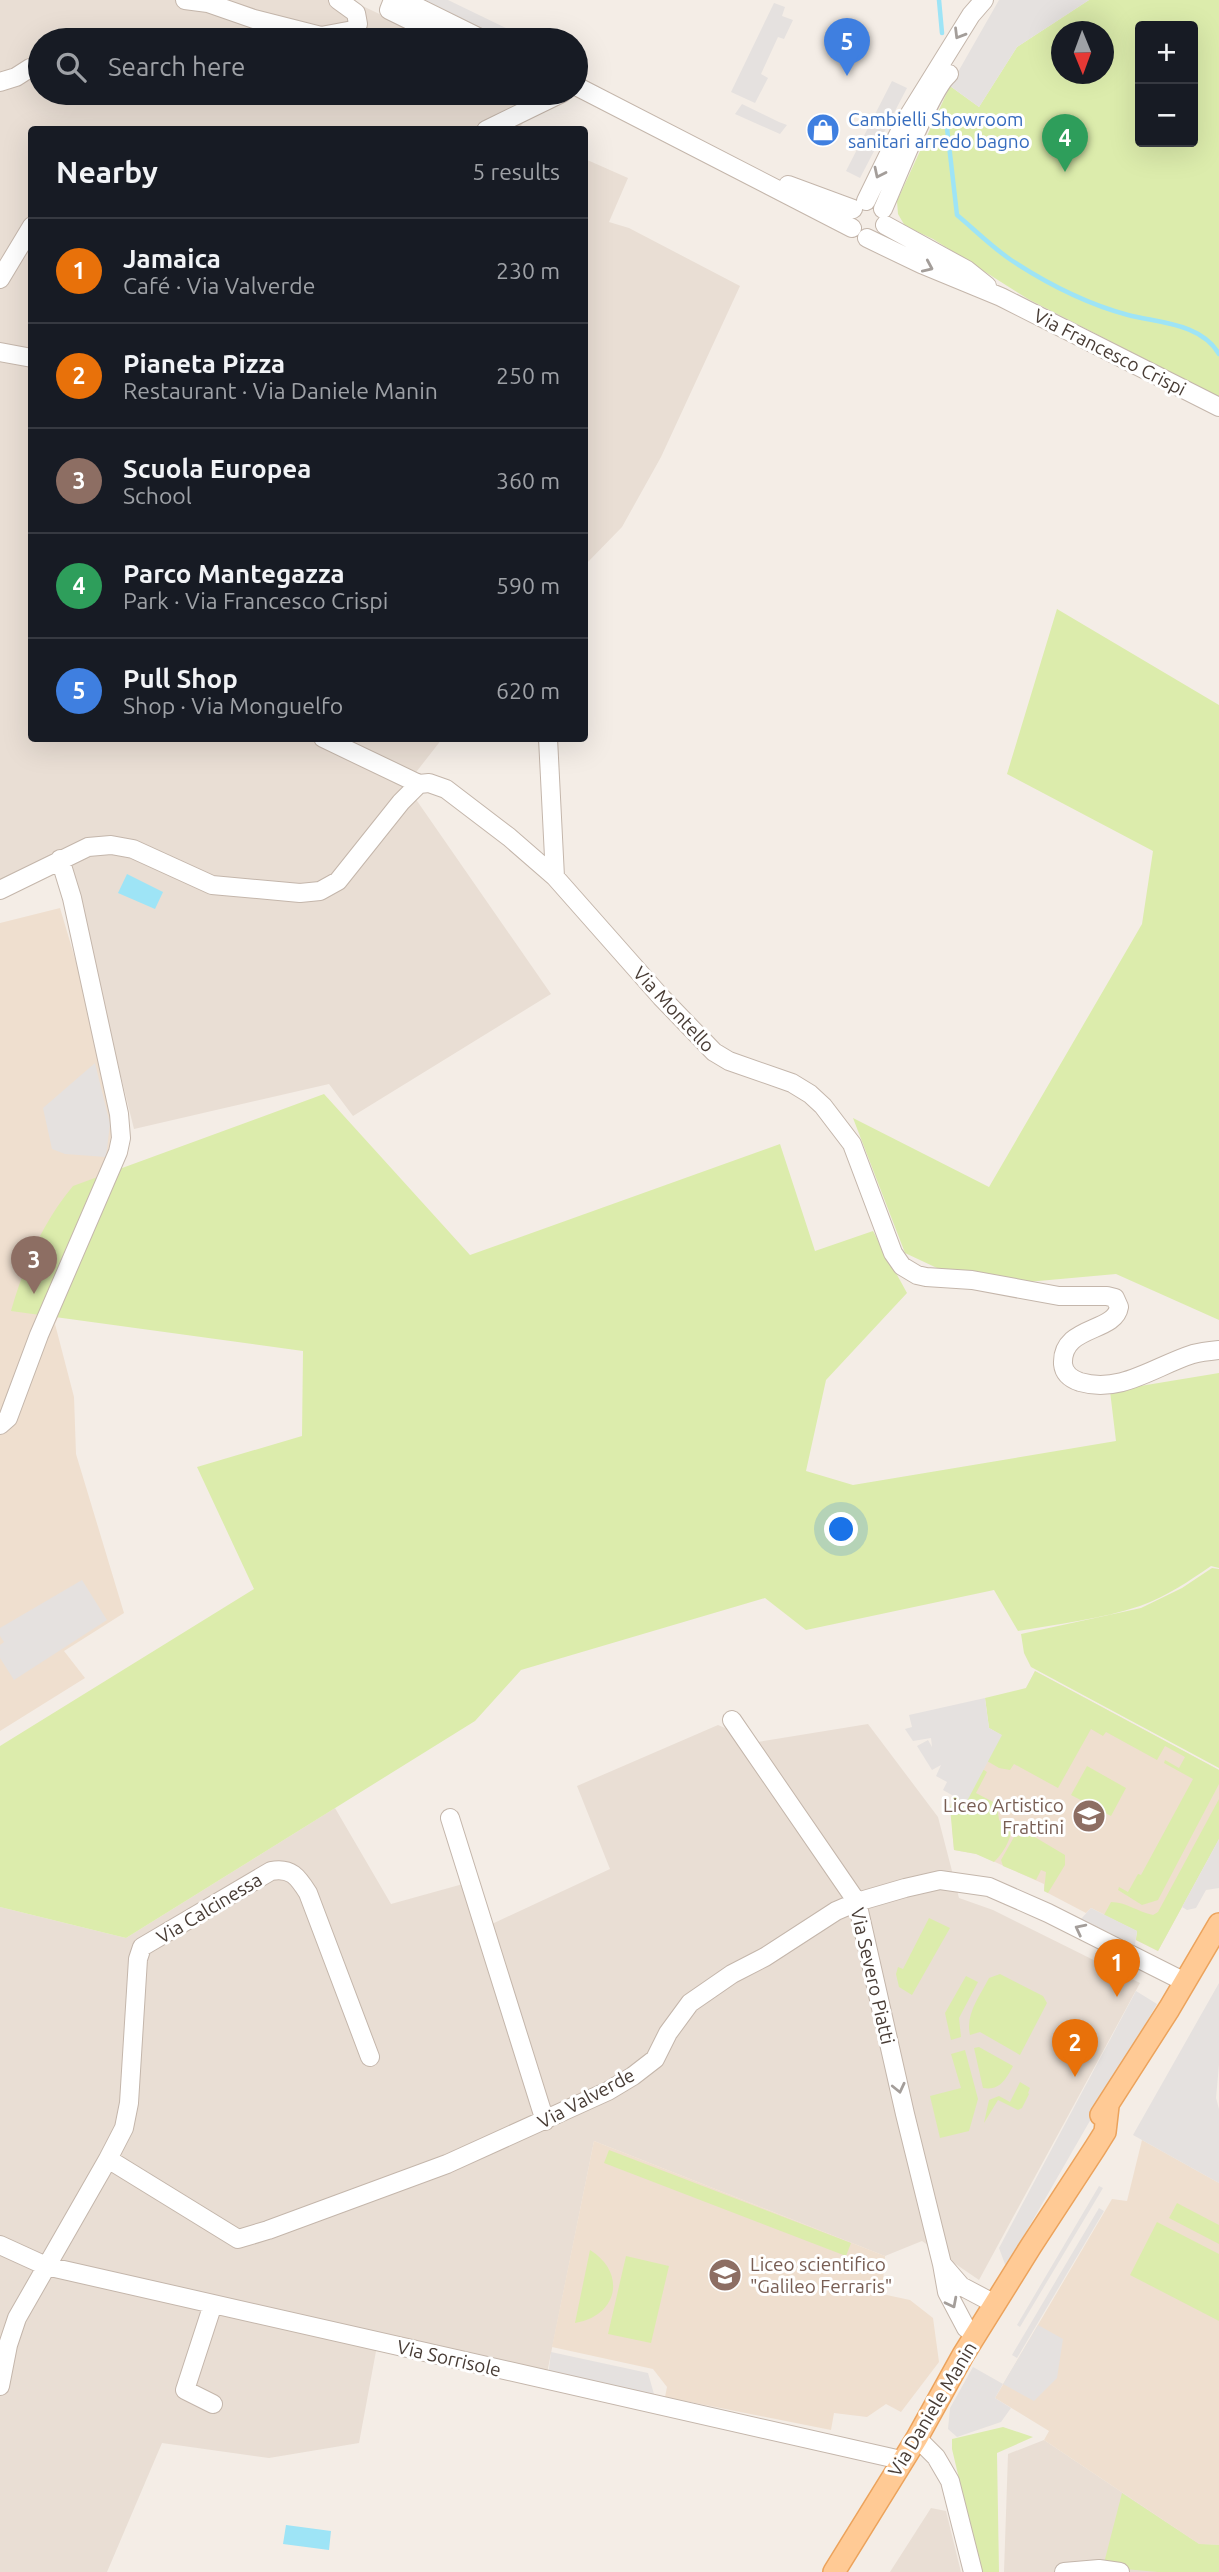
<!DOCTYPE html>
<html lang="en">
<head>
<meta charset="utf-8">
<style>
  :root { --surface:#171b24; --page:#242831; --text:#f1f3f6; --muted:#9ea1a6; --line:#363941; --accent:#db2777 }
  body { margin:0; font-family:Ubuntu,sans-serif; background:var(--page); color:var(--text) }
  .controls { position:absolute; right:21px; top:21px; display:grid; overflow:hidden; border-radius:7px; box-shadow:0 7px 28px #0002 }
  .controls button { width:63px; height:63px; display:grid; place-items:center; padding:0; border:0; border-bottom:2px solid var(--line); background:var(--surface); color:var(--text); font:35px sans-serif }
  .compass { position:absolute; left:1051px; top:21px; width:63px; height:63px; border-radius:50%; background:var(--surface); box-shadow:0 7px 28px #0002; rotate:179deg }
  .you { position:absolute; left:842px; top:1530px; width:24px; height:24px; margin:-18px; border:5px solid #fff; border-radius:50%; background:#1a73e8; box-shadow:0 0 0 10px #1a73e833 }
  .badge { display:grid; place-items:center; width:46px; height:46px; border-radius:50%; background:var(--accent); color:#fff; font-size:23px; font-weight:700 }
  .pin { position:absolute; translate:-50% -58px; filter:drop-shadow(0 2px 4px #0008) }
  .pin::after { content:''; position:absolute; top:37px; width:24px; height:21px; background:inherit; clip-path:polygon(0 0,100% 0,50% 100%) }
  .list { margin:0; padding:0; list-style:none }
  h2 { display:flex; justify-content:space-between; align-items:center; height:91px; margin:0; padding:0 28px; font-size:30px }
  h2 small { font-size:23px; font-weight:400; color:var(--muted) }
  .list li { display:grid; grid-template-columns:46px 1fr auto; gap:21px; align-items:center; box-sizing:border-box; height:105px; padding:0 28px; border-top:2px solid var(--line) }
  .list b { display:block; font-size:26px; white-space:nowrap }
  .list p { margin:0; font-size:23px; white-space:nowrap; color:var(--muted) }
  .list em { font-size:23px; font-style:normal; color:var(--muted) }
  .icon { flex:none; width:38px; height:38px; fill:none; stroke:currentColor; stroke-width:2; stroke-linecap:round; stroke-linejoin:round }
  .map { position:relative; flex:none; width:1219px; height:2572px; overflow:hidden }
  .search { position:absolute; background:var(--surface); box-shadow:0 7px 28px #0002; left:28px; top:28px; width:560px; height:77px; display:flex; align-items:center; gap:18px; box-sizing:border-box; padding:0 24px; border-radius:38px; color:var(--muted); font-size:26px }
  .panel { position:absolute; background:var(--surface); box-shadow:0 7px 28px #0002; left:28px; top:126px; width:560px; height:616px; border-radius:7px }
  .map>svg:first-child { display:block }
  .residential { fill:#e9ded4 }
  .education { fill:#efdfcf }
  .green { fill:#dcecac; fill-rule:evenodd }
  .parking { fill:#e5e1df }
  .water { fill:#9ee4f6 }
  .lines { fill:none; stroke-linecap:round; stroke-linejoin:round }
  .stream { stroke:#9ee4f6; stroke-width:4.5 }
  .minor-casing { stroke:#c4b6ab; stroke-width:20 }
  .major-casing { stroke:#eca35c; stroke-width:24 }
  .minor { stroke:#fff; stroke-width:18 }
  .major { stroke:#ffca95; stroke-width:21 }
  .oneway { stroke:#a49e9a }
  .labels { text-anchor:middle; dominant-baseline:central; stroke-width:6; stroke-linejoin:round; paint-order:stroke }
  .shop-label { font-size:19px; fill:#366cbe; stroke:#fff; text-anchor:start }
  .street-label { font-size:19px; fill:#483c35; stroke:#fff }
  .education-label { font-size:19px; fill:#785e54; stroke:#fff; text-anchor:end }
</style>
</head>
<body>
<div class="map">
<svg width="1219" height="2572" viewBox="0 0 1219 2572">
  <rect width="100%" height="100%" fill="#f4ede6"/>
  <!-- residential -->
  <path class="residential" d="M0,0H350L434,40H40V93H543L519,129L32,130V738L442,739L406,785L551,994L353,1116L329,1084L134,1129L66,856L0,885Z
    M585,159L628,178L609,222L629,228L740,286L661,457L622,527L585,565Z
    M868,1724L938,1817L959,1898L993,1910L1140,1983L979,2280L922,2241L885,2256L594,2141L547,2373L379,2335L359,2443L269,2458L162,2443L107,2572H0V1907L126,1938L335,1808L391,1904L463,1884L477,1931L610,1869L577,1786L718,1725L758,1742Z
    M1044,2440L1199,2544L1219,2545V2572H1004L1008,2454Z
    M931,2508L946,2511L961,2572H890Z"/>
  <!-- education -->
  <path class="education" d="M60,908L101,1046L118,1124L82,1264L55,1324L74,1397L76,1454L124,1613L64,1651L85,1678L0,1731V923Z
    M1035,1671L1219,1770V1839L1158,1951L1136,1940L1137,1931L1091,1908L1086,1913L1044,1891V1884L977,1854L954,1850L952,1829Z
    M1142,2140L1219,2183V2545L1199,2544L1044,2440L1049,2431L995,2398L1112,2199L1127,2201Z
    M594,2141L885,2256L882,2294L910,2300L933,2318L939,2362L901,2412L886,2404L867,2417L834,2413L831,2430L665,2397L667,2387L653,2369L552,2347Z"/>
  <!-- green -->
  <path class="green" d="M1089,0H1219V397L1028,299L933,239L905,226L898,214L897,201L950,86L979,107L1017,47ZM1140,26H1193V142H1140ZM1062,32H1104V74H1062Z
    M1057,609L1219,705V1320L1116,1274L1005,1284L937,1268L905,1253L853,1118L989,1187L1142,924L1153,851L1007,774Z
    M324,1094L470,1255L780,1144L815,1251L873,1231L907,1293L826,1380L806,1471L853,1485L1116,1441L1110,1391L1219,1373V1568L1211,1566C1189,1581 1166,1597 1140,1606C1101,1619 1058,1624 1018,1631L994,1590L806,1630L765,1598L521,1670L475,1721L126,1938L0,1907V1746L254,1589L197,1467L302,1436L303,1351L11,1311C24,1265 43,1222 73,1186Z
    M1212,1568L1219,1569V1768L1031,1667L1024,1653L1021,1634L1141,1608L1182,1588Z
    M1035,1671L1219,1770V1784L1158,1900L1142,1905L1118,1890L1119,1887L1128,1892L1138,1874L1141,1875L1193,1779L1164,1763L1165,1760L1179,1768L1185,1757L1165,1746L1157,1760L1106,1732L1103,1736L1091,1729L1058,1788L1014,1764L1010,1770L999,1768L987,1761L1001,1735L989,1728L985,1698L1026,1688Z
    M1087,1766L1126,1788L1111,1816L1071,1795Z
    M981,1768L987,1772L976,1793L997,1804L999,1820L1011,1831C1011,1840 1001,1856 994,1862L976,1854L954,1850L950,1808L953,1796L963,1801Z
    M1219,1799V1839L1158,1951L1136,1940L1137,1931L1104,1915L1111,1902C1126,1902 1138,1912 1153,1915L1158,1912Z
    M1028,1833L1065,1855V1865L1048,1893L1044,1891L1046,1872L1041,1870L1036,1880L1003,1866L1001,1860L1014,1837Z
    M929,1918L950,1928L912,1995L899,1987L896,1974L898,1967L903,1969Z
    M1000,1974L1043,1996L1047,2003L1020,2055L980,2032L970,2035C965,2014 980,1996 989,1978Z
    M966,1976L978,1982L959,2018L961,2037L951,2040L945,2013Z
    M979,2047L1013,2066C1006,2079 1000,2091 983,2088L974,2048Z
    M965,2050L978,2099L969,2131L940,2138L930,2096L961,2088L951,2054Z
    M1020,2082L1030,2088L1028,2093L1029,2094L1022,2108L1018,2110L998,2100L984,2123L989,2100L999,2096L1010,2102Z
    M609,2150L851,2243L846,2256L604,2163Z
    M1177,2203L1219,2225V2244L1169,2218Z
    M1157,2222L1219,2254V2321L1130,2275Z
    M590,2250C627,2273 618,2316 575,2323Z
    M626,2256L669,2266L651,2343L608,2334Z
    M1003,2427L1033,2437L997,2453L999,2572H981L952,2449V2439Z
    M1122,2493L1199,2544L1219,2545V2572H1158L1103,2567Z"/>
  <!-- parking -->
  <path class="parking" d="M423,0H448L531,40H505Z
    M999,0H1089L1017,47L979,107L950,86Z
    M774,3L785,7L782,16L793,20L784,39L778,37L761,74L768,78L755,103L731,92Z
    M892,81L907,88L860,178L846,171Z
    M742,104L779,122L787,125L780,134L735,114Z
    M95,1063L110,1124L106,1157L65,1154L52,1149L43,1108Z
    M82,1580L107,1620L14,1680L0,1658V1645L4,1642L0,1636V1628Z
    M985,1698L989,1728L1002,1735L966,1803L943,1790L947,1782L936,1776L941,1765L932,1770L917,1746L928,1740L932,1747L931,1738L913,1741L905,1729L912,1727L909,1715Z
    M1219,1839V1888L1206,1890L1196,1908L1187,1910L1182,1907Z
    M1091,1908L1137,1931L1135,1945L1081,1919Z
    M1219,1983V2065L1216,2098L1219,2109V2183L1133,2135Z
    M1136,1991L1157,2004L1006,2267L999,2248Z
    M1099,2186L1103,2188L1020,2327L1017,2325Z
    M1099,2208L1104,2211L1017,2358L1012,2355Z
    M1038,2325L1063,2339L1057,2378L1034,2401L1003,2384L995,2398L1011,2408L1001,2422L957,2437L948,2429L950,2408L973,2367L1003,2384Z
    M551,2352L648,2373L656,2401L548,2377Z"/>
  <!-- water -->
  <path class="water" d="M127,874L163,892L155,909L118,893Z
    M286,2525L331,2531L329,2550L283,2544Z"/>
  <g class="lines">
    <!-- stream -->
    <path class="stream" d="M939,0L942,33
      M946,119L957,215C975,230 992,247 1011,260C1046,283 1087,304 1128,315C1159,323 1201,323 1219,354"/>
    <defs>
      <path id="minor" d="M185,0L208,3L254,19L321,36L353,30L358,24L356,13L338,0
        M393,0L389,10L450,40
        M403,0L484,40
        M0,82L16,77L30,68
        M576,86L852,228
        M486,130L562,93
        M788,185L853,209
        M866,201L904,123L971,15L984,0
        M883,209C895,183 931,88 949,74
        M885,225L967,270L987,286
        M867,238L921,264L1001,297L1219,407
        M0,279L32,226
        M0,352L32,358
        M323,738L419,784
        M548,738L555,877
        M0,890L88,847L111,845L133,849L212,885L300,893L320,891L338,881L401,802L419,784L429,783L446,789L509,837L555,877L661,997L714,1052L729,1061L792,1083L810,1094L823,1106L852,1144L893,1253L902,1266L917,1275L926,1277L972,1280L1059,1296H1107L1115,1298L1119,1307C1115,1333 1061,1325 1063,1364C1064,1374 1071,1379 1080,1382C1121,1394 1155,1366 1193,1354C1201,1352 1210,1351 1219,1350
        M0,1425L8,1418L39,1335L118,1152L121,1138L119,1114L72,898L60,859
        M732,1720L857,1902L905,2114L942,2264L947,2292L966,2328L976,2336
        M450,1818L545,2121
        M108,2159L124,2128L129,2103L138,1959L142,1947L271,1871C291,1867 298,1877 308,1893L370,2057
        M0,2245L46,2266L901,2460
        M942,2264L961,2286L995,2304
        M213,2304L185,2390L213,2404
        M0,2386L8,2345L17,2318L108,2159L238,2239L268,2230L447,2164L608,2091L633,2076L655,2059L668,2033L690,2003L732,1974L765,1957L836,1911L857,1902L905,1888L940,1880L989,1887L1048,1913L1185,1982
        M917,2438L936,2457L950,2481L973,2572
        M1064,2572L1099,2569L1120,2572"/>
      <path id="major" d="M1101,2115L1169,2009L1219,1924
        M834,2572L917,2438L963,2355L1031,2246L1095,2148L1105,2132L1108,2106"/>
    </defs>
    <!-- minor casing -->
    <use href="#minor" class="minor-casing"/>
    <!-- major casing -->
    <use href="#major" class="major-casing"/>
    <!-- minor -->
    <use href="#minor" class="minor"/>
    <!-- major -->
    <use href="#major" class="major"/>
  </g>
  <!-- one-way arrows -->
  <defs><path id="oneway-chevron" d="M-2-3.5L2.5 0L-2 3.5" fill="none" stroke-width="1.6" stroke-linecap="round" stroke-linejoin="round" transform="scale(1.75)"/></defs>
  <g class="oneway">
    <use href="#oneway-chevron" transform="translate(959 34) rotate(121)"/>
    <use href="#oneway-chevron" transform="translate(879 173) rotate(116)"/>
    <use href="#oneway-chevron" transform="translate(928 267) rotate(24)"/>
    <use href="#oneway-chevron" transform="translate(1080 1929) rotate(-153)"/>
    <use href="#oneway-chevron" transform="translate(899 2088) rotate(77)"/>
    <use href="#oneway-chevron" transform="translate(952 2303) rotate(63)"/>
  </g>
  <!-- icons -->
  <defs>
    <symbol id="shop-disc" viewBox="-11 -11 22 22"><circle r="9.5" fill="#3f7fe0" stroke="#fff"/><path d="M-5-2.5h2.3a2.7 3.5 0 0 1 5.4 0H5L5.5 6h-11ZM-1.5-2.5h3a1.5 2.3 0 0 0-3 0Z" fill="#fff"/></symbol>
    <symbol id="school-disc" viewBox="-11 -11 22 22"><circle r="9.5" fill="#8d6e63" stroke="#fff"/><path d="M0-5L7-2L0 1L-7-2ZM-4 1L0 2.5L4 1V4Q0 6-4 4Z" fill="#fff"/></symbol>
  </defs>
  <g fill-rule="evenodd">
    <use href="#shop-disc" x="804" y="111" width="38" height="38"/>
    <use href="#school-disc" x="1070" y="1797" width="38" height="38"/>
    <use href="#school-disc" x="706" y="2256" width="38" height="38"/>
  </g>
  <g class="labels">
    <!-- shop labels -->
    <g class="shop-label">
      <text x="848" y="119">Cambielli Showroom<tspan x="848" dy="22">sanitari arredo bagno</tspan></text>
    </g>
    <!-- street labels -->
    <g class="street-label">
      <text transform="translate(1110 352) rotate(27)">Via Francesco Crispi</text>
      <text transform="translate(674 1009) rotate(47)">Via Montello</text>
      <text transform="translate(209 1908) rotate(-31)">Via Calcinessa</text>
      <text transform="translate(873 1976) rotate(77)">Via Severo Piatti</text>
      <text transform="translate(586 2098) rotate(-28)">Via Valverde</text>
      <text transform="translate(449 2358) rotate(13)">Via Sorrisole</text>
      <text transform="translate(932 2409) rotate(-59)">Via Daniele Manin</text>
    </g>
    <!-- education labels -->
    <g class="education-label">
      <text x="1064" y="1805">Liceo Artistico<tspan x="1064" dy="22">Frattini</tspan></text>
      <text x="750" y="2264" text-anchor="start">Liceo scientifico<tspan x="750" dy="22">"Galileo Ferraris"</tspan></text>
    </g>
  </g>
</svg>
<div class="controls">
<button>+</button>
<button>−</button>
</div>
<svg class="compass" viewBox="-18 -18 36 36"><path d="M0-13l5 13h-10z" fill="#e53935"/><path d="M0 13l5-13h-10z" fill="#9ea1a6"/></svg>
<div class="you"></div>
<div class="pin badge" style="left:1117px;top:1997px;background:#e8710a">1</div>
<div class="pin badge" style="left:1075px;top:2077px;background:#e8710a">2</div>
<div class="pin badge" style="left:34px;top:1294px;background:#8d6e63">3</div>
<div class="pin badge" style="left:1065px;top:172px;background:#2e9e5b">4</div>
<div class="pin badge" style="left:847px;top:76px;background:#3f7fe0">5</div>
<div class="search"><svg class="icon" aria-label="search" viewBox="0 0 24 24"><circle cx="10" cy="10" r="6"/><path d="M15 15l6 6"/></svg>Search here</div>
<section class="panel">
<h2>Nearby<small>5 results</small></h2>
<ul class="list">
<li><span class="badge" style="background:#e8710a">1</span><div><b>Jamaica</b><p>Café · Via Valverde</p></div><em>230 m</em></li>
<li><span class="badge" style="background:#e8710a">2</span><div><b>Pianeta Pizza</b><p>Restaurant · Via Daniele Manin</p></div><em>250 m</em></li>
<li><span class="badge" style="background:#8d6e63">3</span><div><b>Scuola Europea</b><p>School</p></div><em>360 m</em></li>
<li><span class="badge" style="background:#2e9e5b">4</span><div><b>Parco Mantegazza</b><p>Park · Via Francesco Crispi</p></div><em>590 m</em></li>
<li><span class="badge" style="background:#3f7fe0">5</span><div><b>Pull Shop</b><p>Shop · Via Monguelfo</p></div><em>620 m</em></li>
</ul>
</section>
</div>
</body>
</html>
